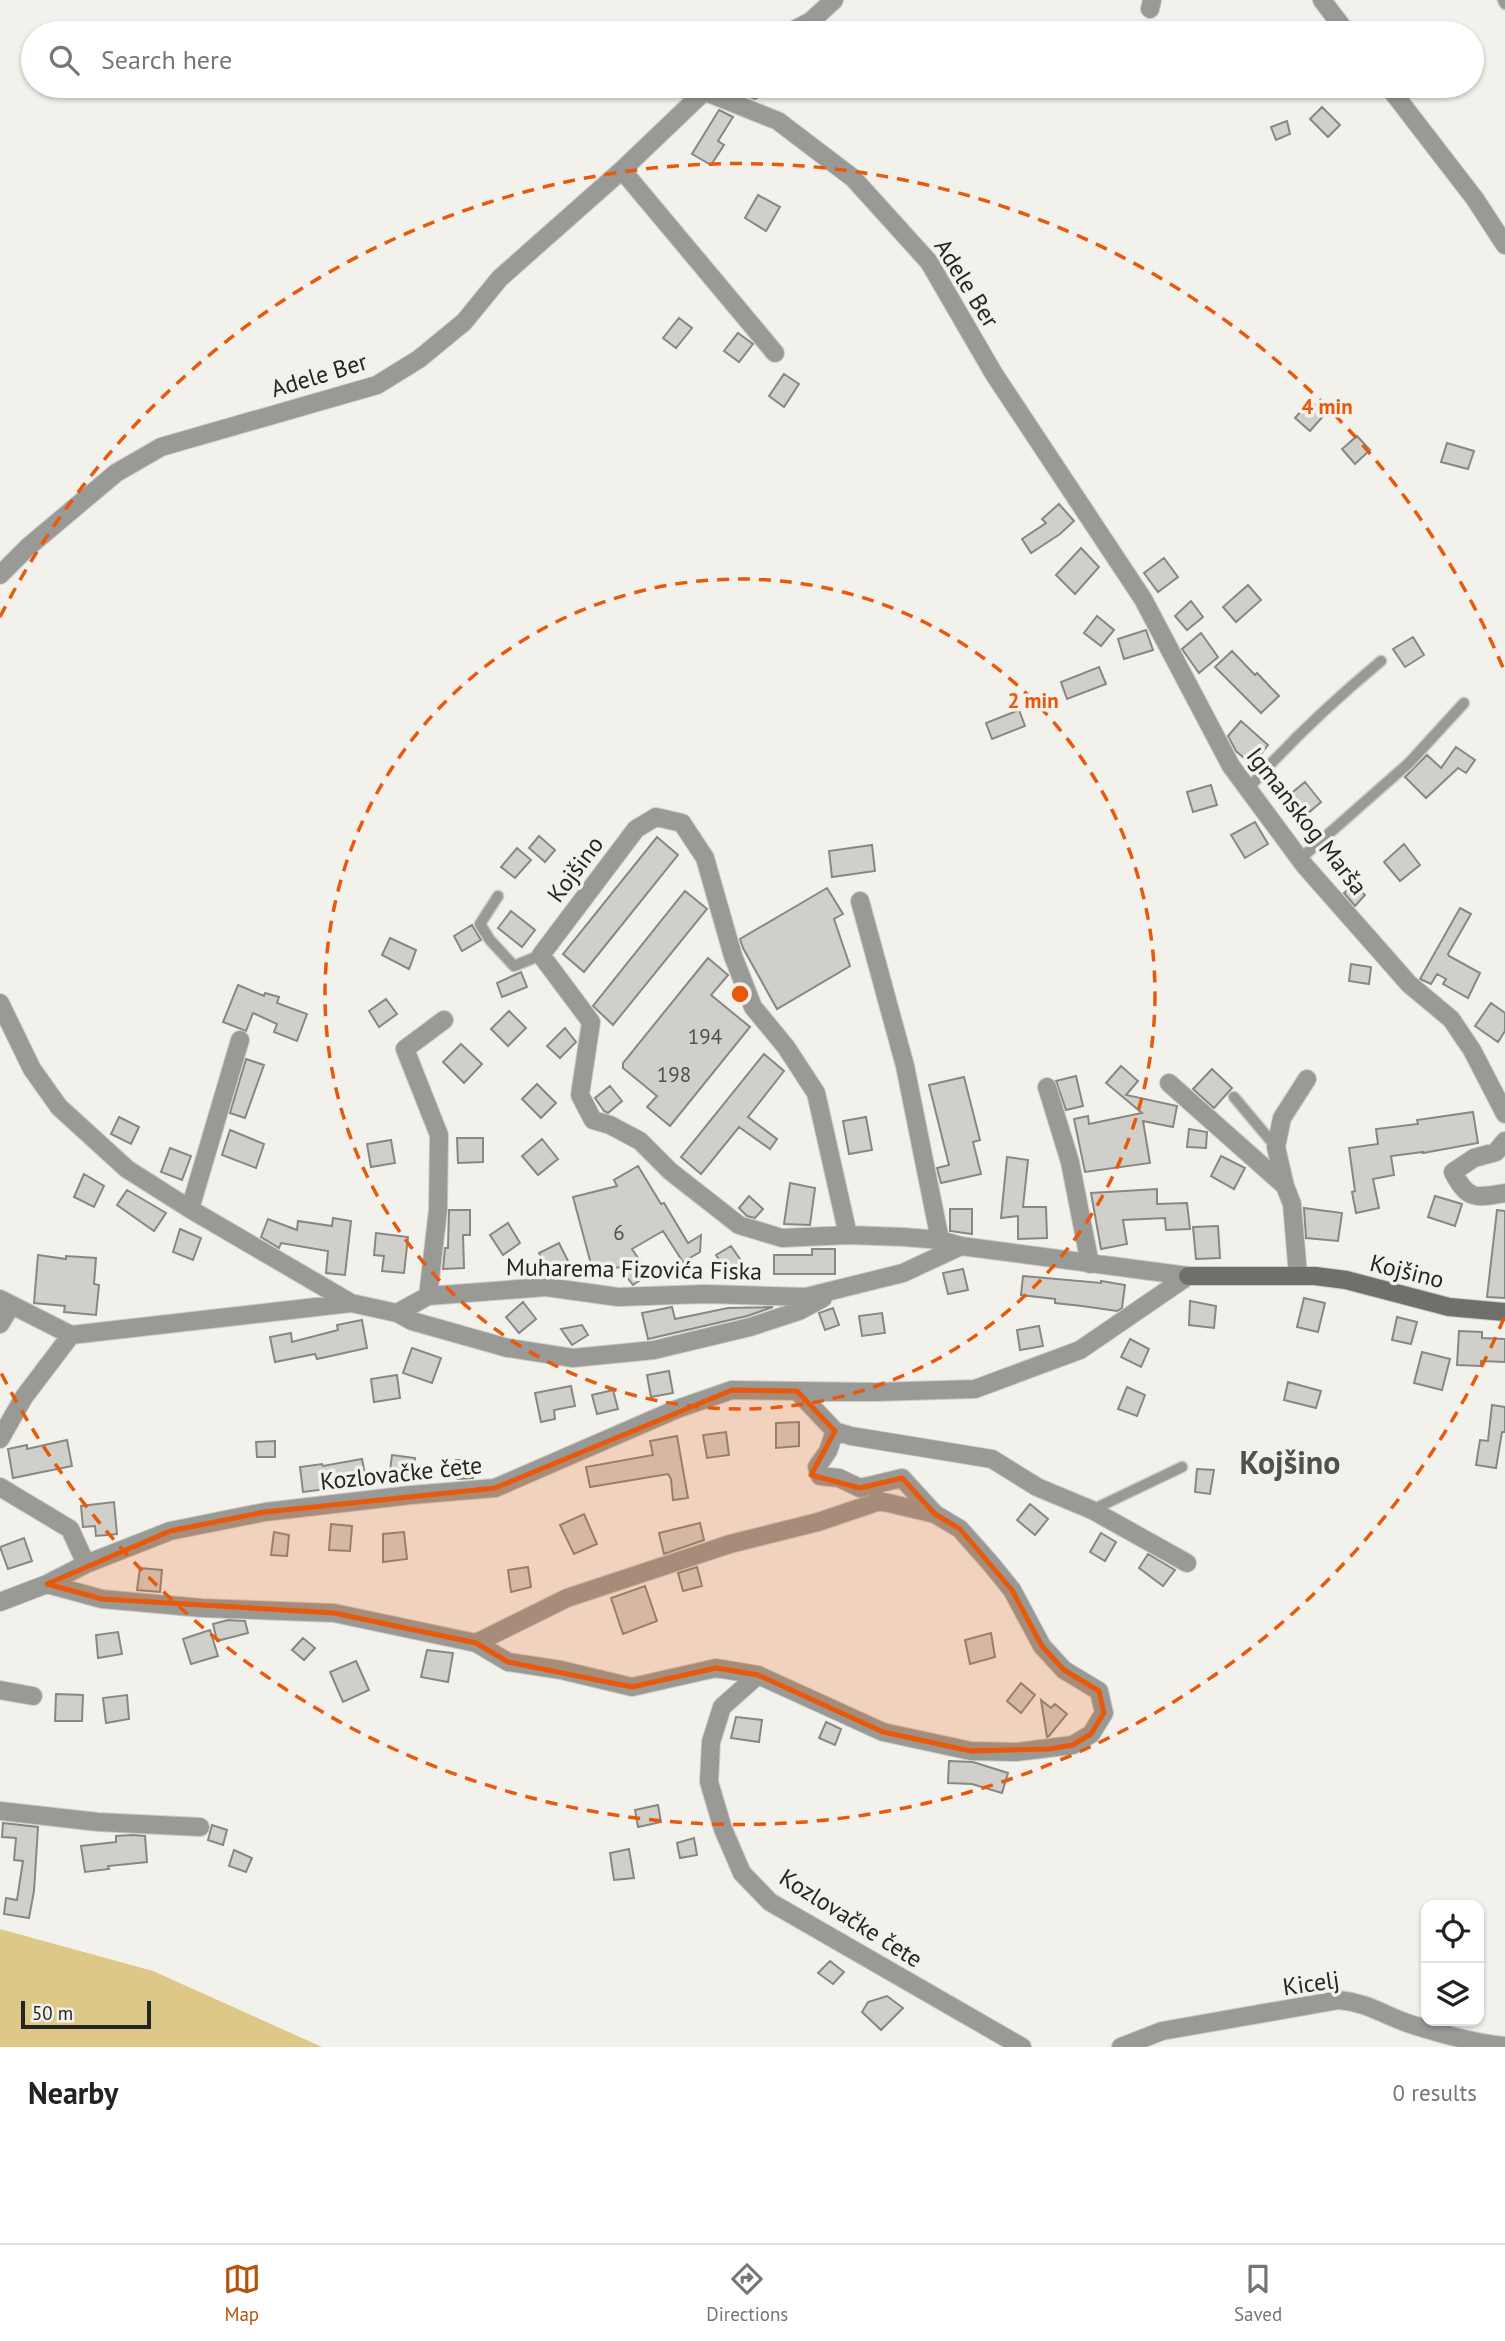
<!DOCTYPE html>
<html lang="en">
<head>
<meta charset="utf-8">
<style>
  :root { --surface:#fff; --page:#f2f2f2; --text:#222; --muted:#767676; --line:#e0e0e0; --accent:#b45309 }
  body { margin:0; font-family:"PT Sans",sans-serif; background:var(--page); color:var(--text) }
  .controls { position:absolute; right:21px; bottom:21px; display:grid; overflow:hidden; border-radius:14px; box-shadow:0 2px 5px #0004 }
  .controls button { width:63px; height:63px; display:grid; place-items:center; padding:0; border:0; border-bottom:2px solid var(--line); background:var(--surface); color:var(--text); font:35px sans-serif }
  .scale { position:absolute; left:21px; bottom:18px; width:130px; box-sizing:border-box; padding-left:7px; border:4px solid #252522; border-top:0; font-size:19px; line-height:24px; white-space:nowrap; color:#252522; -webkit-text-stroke:5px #f3f1eb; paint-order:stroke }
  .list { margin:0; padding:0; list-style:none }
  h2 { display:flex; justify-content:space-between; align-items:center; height:91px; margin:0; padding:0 28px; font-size:30px }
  h2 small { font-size:23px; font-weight:400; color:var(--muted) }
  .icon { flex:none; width:38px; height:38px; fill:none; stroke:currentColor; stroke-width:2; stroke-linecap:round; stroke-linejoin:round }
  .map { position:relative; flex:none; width:1505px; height:2047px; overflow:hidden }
  .search { position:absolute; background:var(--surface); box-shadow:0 2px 5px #0004; left:21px; right:21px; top:21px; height:77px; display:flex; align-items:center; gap:18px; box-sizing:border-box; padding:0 24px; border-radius:38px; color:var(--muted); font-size:26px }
  .sheet { height:196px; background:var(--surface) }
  nav { display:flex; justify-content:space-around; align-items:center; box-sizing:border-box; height:98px; border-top:2px solid var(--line); background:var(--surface); font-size:19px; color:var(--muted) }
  nav a { display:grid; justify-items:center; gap:4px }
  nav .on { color:var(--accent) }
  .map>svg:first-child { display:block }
  .green { fill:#dec888 }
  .building { fill:#d1cfc9; stroke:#898782; stroke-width:2 }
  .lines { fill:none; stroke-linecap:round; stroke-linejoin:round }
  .lane-casing { stroke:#ceccc7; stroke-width:13 }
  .street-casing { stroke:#ceccc7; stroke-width:20 }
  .secondary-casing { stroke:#ceccc7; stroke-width:20 }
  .lane { stroke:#999996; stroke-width:10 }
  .street { stroke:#999996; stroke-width:18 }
  .secondary { stroke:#706f6b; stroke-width:18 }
  .marked { fill:#e8590c; fill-opacity:0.2; stroke:#e8590c; stroke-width:5; stroke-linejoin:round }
  .ring { fill:none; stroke:#e8590c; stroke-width:3.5; stroke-dasharray:12 9 }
  .labels { text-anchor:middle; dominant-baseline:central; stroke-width:7; stroke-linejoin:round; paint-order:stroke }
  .number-label { font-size:21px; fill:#50504c }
  .street-label { font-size:24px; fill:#252522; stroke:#f3f1eb }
  .district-label { font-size:32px; font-weight:bold; fill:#52504b; stroke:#f3f1eb }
  .centre { fill:#e8590c; stroke:#f3f1eb; stroke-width:3.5 }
  .ring-label { font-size:21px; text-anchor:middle; font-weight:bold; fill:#e8590c; stroke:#f3f1eb; stroke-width:7; stroke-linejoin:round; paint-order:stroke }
</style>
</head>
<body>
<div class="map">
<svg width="1505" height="2047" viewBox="0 0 1505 2047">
  <rect width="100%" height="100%" fill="#f3f1eb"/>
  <!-- green -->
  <path class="green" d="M0,1929L153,1971L322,2047H0Z"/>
  <!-- building -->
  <path class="building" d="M741,86H781L755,99L747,96Z
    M1322,107L1340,125L1328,137L1310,119Z
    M719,110L733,117L718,141L724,145L711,165L692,154Z
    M1287,121L1290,134L1276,140L1271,127Z
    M758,195L780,207L766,231L745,218Z
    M679,318L692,328L676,348L663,338Z
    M738,333L753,344L739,362L724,351Z
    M784,374L799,384L784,407L769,396Z
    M1310,401L1325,414L1310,431L1295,418Z
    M1357,436L1370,450L1355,464L1342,449Z
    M1447,443L1474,451L1468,469L1441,462Z
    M1059,504L1074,521L1060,534L1031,553L1022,539L1046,523L1042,519Z
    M1081,548L1099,567L1075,594L1056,575Z
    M1164,558L1178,577L1158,592L1144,573Z
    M1248,585L1261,600L1236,622L1223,607Z
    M1191,601L1203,617L1187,630L1175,616Z
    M1097,616L1114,630L1101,646L1084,633Z
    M1146,630L1153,650L1124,659L1118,639Z
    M1201,633L1218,657L1199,673L1182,649Z
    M1413,637L1424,655L1405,667L1393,649Z
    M1232,651L1255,675L1257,673L1279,696L1261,713L1215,667Z
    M1099,667L1106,684L1067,699L1061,682Z
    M1019,710L1025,726L992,739L986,723Z
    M1241,721L1268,745L1252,765L1236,751L1228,736Z
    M1456,747L1475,760L1466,773L1458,768L1426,798L1405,777L1427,755L1441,768Z
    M1305,782L1321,802L1299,821L1282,801Z
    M1211,785L1217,805L1193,812L1187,792Z
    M1255,822L1268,844L1245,858L1231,835Z
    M539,836L555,850L545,862L529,848Z
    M657,837L678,855L584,972L563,954Z
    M1404,844L1420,865L1400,881L1384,862Z
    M872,845L875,871L832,877L829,851Z
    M517,848L531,860L515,878L501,867Z
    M1354,884L1365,895L1355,906L1344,893Z
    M827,888L843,914L834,919L850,966L777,1009L743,948L740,939Z
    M685,891L707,909L613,1025L593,1006Z
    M1460,908L1471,914L1448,954L1449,956L1480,973L1468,998L1443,984L1446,979L1437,974L1431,984L1420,979Z
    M511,911L535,930L522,947L498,928Z
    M472,925L481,940L462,951L454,936Z
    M390,938L416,950L409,969L382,955Z
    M708,958L728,975L711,995L750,1027L670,1126L647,1107L657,1096L623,1068V1063Z
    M1351,964L1371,967L1369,984L1349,981Z
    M521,972L527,987L502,997L497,983Z
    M238,985L264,996L265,993L279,997L277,1003L307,1014L297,1041L274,1032L277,1024L253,1013L246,1031L223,1022Z
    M386,999L397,1014L379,1027L369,1011Z
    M1491,1003L1505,1013V1031L1498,1042L1475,1026Z
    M509,1011L526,1028L508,1046L491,1029Z
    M565,1028L576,1042L560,1058L547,1046Z
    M461,1044L482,1064L464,1083L443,1062Z
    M764,1054L784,1071L748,1117L777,1139L770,1149L739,1127L701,1174L681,1157Z
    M246,1059L264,1065L245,1118L230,1113Z
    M1121,1066L1138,1081L1126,1095L1177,1106L1173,1127L1143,1121L1150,1163L1085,1172L1074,1119L1088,1116L1089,1124L1142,1113L1106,1083Z
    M1212,1069L1232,1088L1214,1108L1193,1089Z
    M1076,1076L1083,1106L1066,1110L1056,1081Z
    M964,1077L980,1140L973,1142L981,1174L941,1183L937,1168L949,1165L929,1085Z
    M537,1084L556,1103L541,1118L522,1099Z
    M610,1086L622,1101L608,1113L604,1111L595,1098Z
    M1473,1112L1478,1143L1423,1153V1152L1391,1156L1394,1175L1373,1179L1379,1208L1356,1213L1352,1192L1355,1191L1349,1148L1378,1144L1376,1129L1418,1124L1417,1120Z
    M119,1117L139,1127L131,1144L111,1134Z
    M866,1117L872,1150L849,1154L843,1121Z
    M1189,1129L1207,1132L1206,1148L1187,1147Z
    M230,1130L264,1144L256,1168L222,1155Z
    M457,1138H483V1162L458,1163Z
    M542,1139L558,1159L538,1175L522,1156Z
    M391,1140L395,1163L371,1167L367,1144Z
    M170,1148L191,1156L182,1180L161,1172Z
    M1221,1156L1245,1168L1234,1189L1211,1176Z
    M1007,1157L1028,1160L1023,1207H1046L1047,1238L1018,1239V1216L1001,1218Z
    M638,1166L661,1204L664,1203L688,1243L701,1235L700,1252L683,1262L663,1231L632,1249L649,1274L633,1285L619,1267L594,1275L573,1197L617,1186L614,1180Z
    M84,1174L104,1186L94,1207L74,1197Z
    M790,1183L815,1188L810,1225L784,1224Z
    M1157,1189V1204L1187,1203L1190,1229L1166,1230L1165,1218L1123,1220L1127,1244L1101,1249L1091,1193Z
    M127,1190L166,1213L154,1231L117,1205Z
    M749,1196L763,1209L755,1218L747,1216L739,1208Z
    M1435,1196L1462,1204L1455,1226L1428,1217Z
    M1304,1208L1342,1213L1338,1241L1306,1238Z
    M950,1209H972V1234L950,1231Z
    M449,1210H470V1235H463L464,1268L443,1269L445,1248H448Z
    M1497,1210L1505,1211V1298L1487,1297Z
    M333,1218L351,1221L345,1275L326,1273L328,1251L281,1243L279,1248L261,1237L268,1219L297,1230L298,1221L332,1226Z
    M508,1223L520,1243L503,1255L490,1235Z
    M1218,1226L1220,1258L1196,1259L1193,1227Z
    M180,1229L201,1238L193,1260L173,1252Z
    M376,1233L408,1237L404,1273L382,1271L384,1256L374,1255Z
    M559,1243L569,1263L548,1273L539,1253Z
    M731,1246L742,1262L727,1271L716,1255Z
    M812,1249H835V1274H774V1255H812Z
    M38,1255L66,1259V1256L96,1258L94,1284L99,1285L96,1315L64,1312L65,1306L34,1303Z
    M963,1269L968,1290L948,1294L943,1273Z
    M1023,1276L1101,1283V1281L1125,1285L1122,1308L1117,1311L1082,1306L1055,1303V1299L1021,1295Z
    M1304,1298L1325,1303L1318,1332L1297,1327Z
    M1190,1301L1216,1306L1214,1328L1189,1325Z
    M523,1302L536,1319L519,1333L506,1317Z
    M672,1307L675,1319L728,1308L773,1307L747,1316L648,1339L642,1313Z
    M833,1308L839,1325L825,1330L819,1313Z
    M882,1313L885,1333L862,1336L859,1316Z
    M1397,1317L1417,1322L1411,1344L1392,1340Z
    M362,1320L367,1348L317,1359L315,1354L275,1362L270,1337L291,1333L292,1342L338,1330L337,1325Z
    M582,1325L588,1335L572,1345L561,1329Z
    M1039,1326L1043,1346L1020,1350L1017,1330Z
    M1459,1331L1482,1332V1338L1505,1339V1362L1481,1361V1366L1457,1365Z
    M1130,1339L1149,1349L1141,1367L1121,1357Z
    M412,1348L441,1358L432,1383L403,1373Z
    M1422,1352L1450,1359L1442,1390L1414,1383Z
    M669,1371L673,1393L651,1397L647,1375Z
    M397,1375L400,1398L374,1402L371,1379Z
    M1288,1382L1321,1391L1316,1408L1284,1400Z
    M571,1386L575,1406L554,1410L555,1419L541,1422L535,1393Z
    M1127,1387L1145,1395L1137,1416L1118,1409Z
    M613,1390L618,1409L597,1414L592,1395Z
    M1492,1405L1505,1407V1432H1502L1496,1468L1476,1465L1480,1440L1488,1441Z
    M799,1422V1446L776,1448V1423Z
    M726,1432L729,1455L707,1458L703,1435Z
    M677,1436L688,1498L673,1500L671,1479L668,1474L590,1487L586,1467L653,1455L650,1441Z
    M67,1440L72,1466L13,1478L8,1449L27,1445V1449Z
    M275,1441V1457H257L256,1442Z
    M392,1455L415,1458L412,1482L389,1479Z
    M362,1459L366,1479L326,1487V1489L303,1492L300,1467L322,1464L323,1466Z
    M456,1460H472L473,1478L457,1479Z
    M1197,1469L1214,1470L1210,1494L1195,1492Z
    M114,1502L117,1534L96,1536L95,1526L83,1527L81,1506Z
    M1030,1504L1048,1519L1035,1535L1017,1520Z
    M584,1514L597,1544L574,1554L560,1525Z
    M700,1523L704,1540L664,1554L659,1533Z
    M331,1524L352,1526L350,1551L329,1550Z
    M274,1532L289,1535L287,1556L271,1555Z
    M404,1532L407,1559L383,1562V1534Z
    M1101,1533L1116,1542L1105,1561L1090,1552Z
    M24,1538L32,1561L8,1569L0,1547Z
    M1148,1554L1175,1570L1163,1586L1139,1568Z
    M528,1567L531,1587L511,1592L508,1570Z
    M697,1567L702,1586L683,1591L678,1573Z
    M140,1568L162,1570L160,1592L137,1590Z
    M645,1586L657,1621L623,1634L611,1598Z
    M228,1620L245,1621L248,1633L217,1641L213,1624Z
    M210,1630L218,1656L191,1664L183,1639Z
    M118,1632L122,1654L98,1658L96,1635Z
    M991,1633L995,1657L970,1664L965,1640Z
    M303,1638L315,1648L304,1660L292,1650Z
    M427,1650L453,1653L448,1682L421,1677Z
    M356,1661L369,1690L343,1702L330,1672Z
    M1021,1683L1035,1695L1021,1713L1007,1701Z
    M56,1694L83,1695L82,1721H55Z
    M127,1695L129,1719L106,1723L103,1698Z
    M1041,1700L1051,1708L1055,1704L1067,1714L1049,1736L1047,1737Z
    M736,1717L762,1720L759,1742L731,1738Z
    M826,1722L841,1729L835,1745L819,1738Z
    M949,1761L973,1762L1008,1773L1002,1793L972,1784L948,1783Z
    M658,1805L661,1822L638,1827L635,1810Z
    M3,1823L38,1827L34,1891L29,1918L4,1914L6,1898L17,1900L23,1861L14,1860L16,1838L2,1837Z
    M212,1825L227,1830L223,1845L208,1840Z
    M132,1835L145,1836L147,1862L108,1866L109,1869L85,1872L81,1846L116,1842V1836Z
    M694,1838L697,1855L680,1858L677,1843Z
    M629,1849L634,1878L614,1880L610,1853Z
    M234,1850L252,1858L246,1872L229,1866Z
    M830,1961L844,1972L833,1984L818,1973Z
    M887,1996L903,2008L881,2030L862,2012L868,2002Z"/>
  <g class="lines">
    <defs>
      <path id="lane" d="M1503,0L1505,4
        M1248,789C1289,742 1333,701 1381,661
        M1300,859L1409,763L1464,703
        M498,896L480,924L490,940L514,966L541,955
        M1234,1097L1276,1147
        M1092,1510L1182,1467"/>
      <path id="street" d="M1322,0L1347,33
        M1150,9L1152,0
        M788,33L811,21L834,0
        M1388,86L1475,199L1505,245
        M703,91L778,121L853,178L929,262L994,374L1143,599L1231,766L1305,866L1365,934L1409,984L1451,1019L1472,1050L1505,1114
        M622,170L775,353
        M0,575L28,547L116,473L161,447L377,385L419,359L464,322L500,278L622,170L710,86
        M860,901L905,1066L940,1240
        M0,1003L32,1069L59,1107L127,1169L190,1209
        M240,1040L190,1209L351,1303
        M1169,1083L1285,1186
        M1047,1087L1070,1162L1090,1264
        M1505,1141L1496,1152L1474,1158L1453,1172C1468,1201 1476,1198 1505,1193
        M848,1235L816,1093L786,1047L753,1007L733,956L705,858L682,823L656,817L636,829L541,955L591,1022L580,1095L593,1120L610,1125L640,1141L670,1171L739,1225L782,1238L848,1235L904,1237L940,1240L961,1246L1188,1276
        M1298,1275L1292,1204L1285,1186L1276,1147L1282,1118L1307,1079
        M428,1296L438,1210L439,1135L405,1049L444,1020
        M0,1299L71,1335L351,1303L397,1313L428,1296L546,1287L618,1297L705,1294L806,1297L903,1273L961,1246
        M397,1313L412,1321L508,1348L573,1358L654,1350L750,1327L799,1311L823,1298
        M0,1324L11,1306
        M797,1391L835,1431L828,1451L817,1467L820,1476L839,1478L860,1488L902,1478L935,1514L880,1501L818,1522L730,1544L567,1598L476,1643L508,1662L561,1670L632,1687L716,1668L758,1675L883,1732L971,1751L1016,1752L1073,1745L1091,1734L1104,1713L1099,1691L1064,1670L1042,1646L1012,1590L991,1564L960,1529L935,1514
        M835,1431L851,1436L992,1459L1037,1487L1092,1510L1187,1563
        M0,1439L24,1397L71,1335
        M0,1487L70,1529L86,1564
        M47,1584L102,1599L202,1608L334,1613L476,1643
        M0,1602L47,1584L86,1564L170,1531L265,1512L411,1495L495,1488L677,1409L732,1390L875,1392L975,1389L1080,1350L1188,1276
        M758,1675L722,1707L711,1742L709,1782L723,1829L742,1873L770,1902L1022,2047
        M0,1690L33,1696
        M0,1811L98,1822L200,1827
        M1121,2047L1162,2031L1339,2000C1369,2003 1383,2015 1410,2024C1441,2034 1473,2043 1505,2046"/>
      <path id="secondary" d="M1188,1276H1315L1346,1280L1449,1307L1505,1312"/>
    </defs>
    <!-- lane casing -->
    <use href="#lane" class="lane-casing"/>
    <!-- street casing -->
    <use href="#street" class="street-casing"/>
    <!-- secondary casing -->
    <use href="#secondary" class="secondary-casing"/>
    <!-- lane -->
    <use href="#lane" class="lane"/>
    <!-- street -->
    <use href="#street" class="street"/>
    <!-- secondary -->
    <use href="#secondary" class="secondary"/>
  </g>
  <!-- marked area -->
  <path class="marked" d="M732,1390L797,1391L835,1431L811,1475L860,1488L902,1478L935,1514L960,1529L1012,1590L1042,1646L1064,1670L1099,1691L1104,1713L1091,1734L1073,1745L1049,1749L971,1751L883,1732L758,1675L716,1668L632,1687L508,1662L476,1643L334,1613L102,1599L47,1584L170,1531L265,1512L495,1488Z"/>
  <!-- distance rings -->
  <g class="ring">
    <circle cx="740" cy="994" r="415"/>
    <path d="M1504 1318A830 830 0 0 1 0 1371M0 617A830 830 0 0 1 1504 670"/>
  </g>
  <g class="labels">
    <!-- number labels -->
    <g class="number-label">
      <text x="705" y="1036">194</text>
      <text x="674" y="1074">198</text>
      <text x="619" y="1232">6</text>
    </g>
    <!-- street labels -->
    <g class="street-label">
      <text transform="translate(967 283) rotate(58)">Adele Ber</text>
      <text transform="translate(319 375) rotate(-17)">Adele Ber</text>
      <text transform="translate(1307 821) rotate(52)">Igmanskog Marša</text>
      <text transform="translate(575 869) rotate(-53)">Kojšino</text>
      <text transform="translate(634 1269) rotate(1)">Muharema Fizovića Fiska</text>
      <text transform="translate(1407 1271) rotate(14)">Kojšino</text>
      <text transform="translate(401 1473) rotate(-6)">Kozlovačke čete</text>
      <text transform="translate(851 1918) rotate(32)">Kozlovačke čete</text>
      <text transform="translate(1311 1983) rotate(-8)">Kicelj</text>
    </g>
    <!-- district labels -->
    <g class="district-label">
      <text x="1290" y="1462">Kojšino</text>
    </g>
  </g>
  <circle cx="740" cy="994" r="10" class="centre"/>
  <g class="ring-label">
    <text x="1327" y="414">4 min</text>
    <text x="1033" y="708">2 min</text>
  </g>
</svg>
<div class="controls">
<button><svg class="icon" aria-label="locate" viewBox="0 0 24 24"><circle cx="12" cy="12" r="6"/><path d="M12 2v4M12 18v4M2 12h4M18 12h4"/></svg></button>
<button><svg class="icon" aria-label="layers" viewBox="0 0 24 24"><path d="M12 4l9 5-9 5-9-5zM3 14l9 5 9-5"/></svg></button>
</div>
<div class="scale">50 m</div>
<div class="search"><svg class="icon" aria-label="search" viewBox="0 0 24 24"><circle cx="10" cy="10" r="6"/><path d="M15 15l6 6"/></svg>Search here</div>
</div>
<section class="sheet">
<h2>Nearby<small>0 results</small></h2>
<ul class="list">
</ul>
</section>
<nav>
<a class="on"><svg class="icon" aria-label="map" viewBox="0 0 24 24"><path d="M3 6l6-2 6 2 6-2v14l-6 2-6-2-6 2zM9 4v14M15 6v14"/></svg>Map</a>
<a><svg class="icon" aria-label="directions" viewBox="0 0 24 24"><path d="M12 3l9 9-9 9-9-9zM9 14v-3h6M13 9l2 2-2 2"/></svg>Directions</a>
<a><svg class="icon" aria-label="saved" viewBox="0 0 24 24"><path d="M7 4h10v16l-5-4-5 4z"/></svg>Saved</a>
</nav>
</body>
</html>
